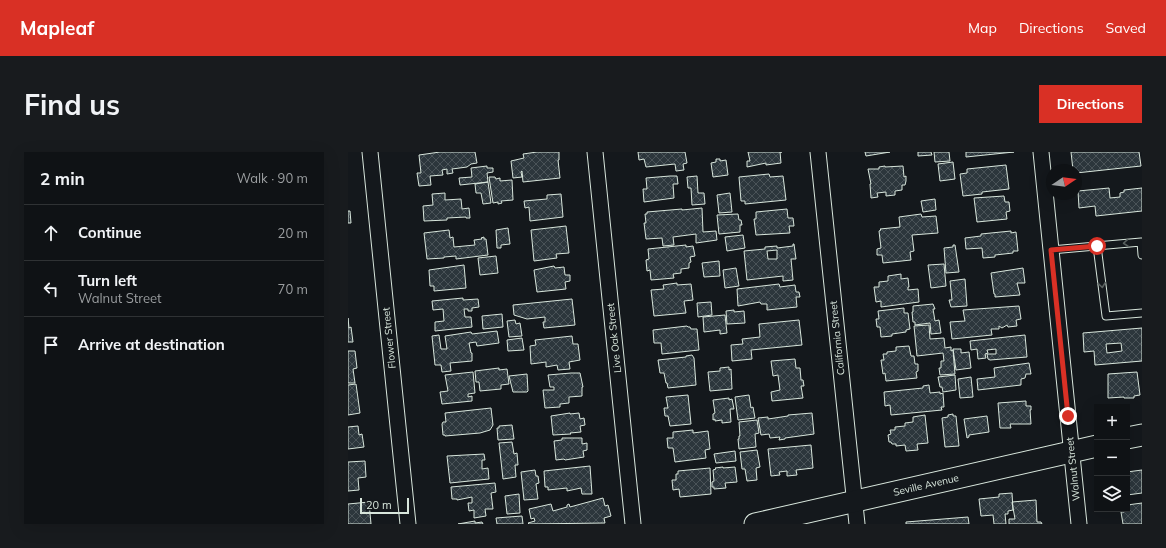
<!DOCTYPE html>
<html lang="en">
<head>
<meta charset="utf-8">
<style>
  :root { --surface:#0f1215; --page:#181b1e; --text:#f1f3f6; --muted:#9b9ea0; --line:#2f3234; --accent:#d93025 }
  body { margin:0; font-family:Mulish,sans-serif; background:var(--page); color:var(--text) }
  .controls { position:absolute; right:12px; bottom:12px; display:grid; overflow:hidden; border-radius:0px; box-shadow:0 4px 16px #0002 }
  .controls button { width:36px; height:36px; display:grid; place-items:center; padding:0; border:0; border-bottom:1px solid var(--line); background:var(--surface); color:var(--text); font:20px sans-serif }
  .compass { position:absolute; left:698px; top:12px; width:36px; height:36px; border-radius:50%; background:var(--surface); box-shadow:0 4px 16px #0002; rotate:77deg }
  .scale { position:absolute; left:12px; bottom:10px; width:49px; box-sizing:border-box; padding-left:4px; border:2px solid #d8e6dc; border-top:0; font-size:11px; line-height:14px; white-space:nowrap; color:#d8e6dc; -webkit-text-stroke:3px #14181c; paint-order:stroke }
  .stop { position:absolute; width:12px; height:12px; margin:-9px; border:3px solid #d93025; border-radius:50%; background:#fff }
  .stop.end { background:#d93025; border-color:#fff; box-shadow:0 1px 4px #0008 }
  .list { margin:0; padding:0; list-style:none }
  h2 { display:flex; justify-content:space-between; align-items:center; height:52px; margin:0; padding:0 16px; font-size:17px }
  h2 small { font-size:13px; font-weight:400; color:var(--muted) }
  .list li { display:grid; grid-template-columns:26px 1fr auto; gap:12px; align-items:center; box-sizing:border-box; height:56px; padding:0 16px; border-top:1px solid var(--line) }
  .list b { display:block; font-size:15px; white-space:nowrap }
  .list p { margin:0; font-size:13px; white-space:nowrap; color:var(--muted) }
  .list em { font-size:13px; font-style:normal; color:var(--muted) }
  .icon { flex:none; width:22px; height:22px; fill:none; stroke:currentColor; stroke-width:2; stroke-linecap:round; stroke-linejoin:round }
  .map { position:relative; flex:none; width:794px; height:372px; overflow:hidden; border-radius:0px }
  header { display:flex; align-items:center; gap:24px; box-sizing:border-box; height:56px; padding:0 20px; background:var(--accent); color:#fff }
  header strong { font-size:19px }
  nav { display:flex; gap:22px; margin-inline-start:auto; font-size:14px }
  .intro { display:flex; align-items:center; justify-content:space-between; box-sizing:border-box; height:96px; padding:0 24px }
  h1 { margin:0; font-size:28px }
  .button { padding:10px 18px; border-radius:0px; background:var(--accent); color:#fff; font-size:14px; font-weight:700 }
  main { display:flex; gap:24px; padding:0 24px }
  aside { flex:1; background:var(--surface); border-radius:0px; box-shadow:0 4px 16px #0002 }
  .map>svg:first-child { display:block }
  .building { fill:url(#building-cross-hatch); stroke:#d8e6dc; fill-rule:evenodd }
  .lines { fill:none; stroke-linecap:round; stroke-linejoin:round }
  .lane-casing { stroke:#d8e6dc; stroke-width:9 }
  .street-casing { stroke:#d8e6dc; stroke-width:17 }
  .secondary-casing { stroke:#d8e6dc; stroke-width:23 }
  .lane { stroke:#14181c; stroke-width:7 }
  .street { stroke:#14181c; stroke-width:15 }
  .secondary { stroke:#14181c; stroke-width:21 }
  .oneway { stroke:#59605f }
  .route { stroke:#d93025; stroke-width:5 }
  .labels { text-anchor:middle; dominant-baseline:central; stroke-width:3; stroke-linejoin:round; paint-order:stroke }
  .street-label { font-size:10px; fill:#d8e6dc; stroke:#14181c }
</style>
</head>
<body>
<header>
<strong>Mapleaf</strong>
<nav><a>Map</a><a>Directions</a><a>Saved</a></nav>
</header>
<div class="intro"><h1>Find us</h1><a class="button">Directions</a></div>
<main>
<aside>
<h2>2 min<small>Walk · 90 m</small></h2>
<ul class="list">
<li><svg class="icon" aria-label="ahead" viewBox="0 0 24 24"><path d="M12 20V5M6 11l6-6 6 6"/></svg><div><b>Continue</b></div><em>20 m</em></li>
<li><svg class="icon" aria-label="left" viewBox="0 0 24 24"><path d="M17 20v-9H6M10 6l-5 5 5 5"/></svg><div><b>Turn left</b><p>Walnut Street</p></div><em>70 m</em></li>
<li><svg class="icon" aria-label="arrive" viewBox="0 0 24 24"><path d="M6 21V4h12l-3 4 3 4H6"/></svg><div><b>Arrive at destination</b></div></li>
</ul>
</aside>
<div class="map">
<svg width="794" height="372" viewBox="0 0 794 372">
  <defs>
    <pattern id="building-cross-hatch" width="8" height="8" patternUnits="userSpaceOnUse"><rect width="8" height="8" fill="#2c363c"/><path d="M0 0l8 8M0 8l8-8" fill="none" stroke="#4a5358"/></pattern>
  </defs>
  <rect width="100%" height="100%" fill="#14181c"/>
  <!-- building -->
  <path class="building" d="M92,0H127L129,11L123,12L119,15L104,17L105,21L99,22V17L94,18L95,23L82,24L83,33L71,34L69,21H73L71,3Z
    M189,0H211V8H210L212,26L175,30L174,19L173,20L174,25L165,26L163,9L176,6L175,2Z
    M290,0H337L339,11L335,12L336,18L328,19L327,12L298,15L296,7L291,8Z
    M400,0H434H432L433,11L418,13V11L399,15V9H402Z
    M517,0H542L518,4Z
    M570,0H583L584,3L570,4Z
    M586,0H601L602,9L587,10Z
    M618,0H666L618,5Z
    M723,0H791L793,14L728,21V18H725Z
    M368,7H372V9L378,8L380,23L365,25L363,11L368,10Z
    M605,10L607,27L592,29L590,12Z
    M658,13L661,37L634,40V42L615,44L612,22L619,21V17Z
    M139,14V16H145V20L139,21L140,30L112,33L111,26L124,25L123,16Z
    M537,14V15L555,14L556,25L558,24V29L557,33H554V38L547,39V43L538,44V40L529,41L530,45L523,46L522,32H523L520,17H531V15Z
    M421,22L422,25L435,24L438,48L397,52V49H393L391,25Z
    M322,24H329L330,32H325L326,46L296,50L295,37H299L298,26Z
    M349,24L350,41H356L357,52L344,53L343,36H340L339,25Z
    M141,25H147L148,27L152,26V29L164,28L165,48L153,49L154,51L150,52V50L145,51Z
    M140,30L143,51L135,52L133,41H128L127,32Z
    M761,36L762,46L772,45V41L776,40V38L794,36V59L748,64L747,54L731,56L730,39Z
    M97,41V48L113,47L114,57L121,56L122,66H118V65L99,66V68L76,69L75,54L85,53L84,42Z
    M382,41L384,60L371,61L369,43Z
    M213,42L215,65L182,69L181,55L177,56L176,49L199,47V43Z
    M656,44L657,50H661L662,59L658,60L659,67L629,70L626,46Z
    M587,47L588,58L575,60L573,49Z
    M354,56L355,80L368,79L369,88L348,91V82L325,85L326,93L315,94L314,86L298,87L296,71H298L297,62H299V60L334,57V58Z
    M439,57L440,66H445L446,74H441L442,81L408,83L406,67H408V60Z
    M0,59H2L3,71H0Z
    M390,62L391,68H393L394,73H392V80L371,82L369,63Z
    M573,62L574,65L588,64L590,81L564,83L566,99L562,100L563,108L535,111L534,103H529V97L533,96L531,79L533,78L532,77L552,75L551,65Z
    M218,74L221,101L208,102L209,106L186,109L183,78Z
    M160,76L162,92L153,93V96H149L148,78Z
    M101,78L102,86L105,85L106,95L127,93L126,88L134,87L133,86L136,85V87H138L140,103L108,107V104L96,105V106L79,107L76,81Z
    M663,79V81L668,80L670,99H665V101L647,103V105L635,106L634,96L618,97L617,86L633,84V82Z
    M395,83L397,96L379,99L377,85Z
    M445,92H446L448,107H443L445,128L435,129V124L399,128L396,99L417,97V95L429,94V96L445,94ZM429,98V107H420L419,99Z
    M338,93V95L345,94L347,104L342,105L343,110L341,111V116L333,117V121L325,122L326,126L303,128L302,118L299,119L298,108L301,107L300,97Z
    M605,93H607L611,120L598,121L596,96L605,95Z
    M148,104L150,121L132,123L130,106Z
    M371,109L372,124L356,125L354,111Z
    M596,112L598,134L583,136L580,113Z
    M116,113L118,136L86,139V134H82L81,118Z
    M206,114L207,116L216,115L217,123H222V129L217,130L218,137L189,140L186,118Z
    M388,116L391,134L377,136L375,118Z
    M675,116L677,131H669L672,143L647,145V142H646L643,121Z
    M553,122V127L560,126L561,135H560V138L570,137L571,150L533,155V149L528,150L526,135H531V130L540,129V124Z
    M617,127L619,154L603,155L601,148H604L602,129Z
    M329,131V133L343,132L345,148L336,149L338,161L306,164L303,138L316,137L315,133Z
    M431,132L432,135L447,133L448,140H451L452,145H448L449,155L419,158V152H413L412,150L390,154L389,137Z
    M115,146V148L130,147L131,155L124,156V159H120V157H116L117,165H123L124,175L87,179V170L96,169L95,157L85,158L84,149Z
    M224,147L227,173L196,176L195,170H197V165L179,167L166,163L165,153Z
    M363,150L364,163L350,165L349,151Z
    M585,152L587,157H585L587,169L591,168L593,181L583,182L582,171L567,173V170H565L564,160H565V154Z
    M671,154L673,167L668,168L669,174L660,175L659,173L654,176L651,174V177H643L644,183L604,187L602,170L617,169L615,158Z
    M556,156V161H560L562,177L558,178V180L544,182V184L533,185L532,175H529L528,167H531L530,159Z
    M386,158V160L396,159L397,171L379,172L378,159Z
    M154,162L155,175L135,177L134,164Z
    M377,163L379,181L372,182V178L356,180L355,165Z
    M0,166L1,176L3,175L5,190H0Z
    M167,168L168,172L172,171L174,184L161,185L159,169Z
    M451,168L454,193L403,198L404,207L384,209L383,193L395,192L394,187L412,185L411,172Z
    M581,173L582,187L596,186L597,196L603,195V199L605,198L607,222L592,223L591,216H593V209H596L595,201L569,204L566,174Z
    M339,174L340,175H342L343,177H349L351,198L314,202L313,191H306L305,178Z
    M794,176V209L747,213L746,199L736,200L735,181ZM773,191L774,199L759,201L758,192Z
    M149,179L151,191L129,194L128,190L121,191L123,201H124V209L102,211L103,219L94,220L93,213H87L84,184L91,183L93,197H99L97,184L123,180L124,182Z
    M677,183L679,205L642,208L640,207L639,202H648V197L639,198L640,201L637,202L638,206L630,207L629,197L623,198L622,189Z
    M224,184L225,192H230L232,208L221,210L222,217L210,218L209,213L198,215V210L183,212L182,194L188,193L187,188Z
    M174,186L176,198L160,199L159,188Z
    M561,194L563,204H566L567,212H570V219L568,220L569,226L538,229L537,221L535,222L533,208H536L535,202H539V200L548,199V195Z
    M605,197H613V201L621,200L623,216L608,218Z
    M0,199H7L9,216L5,217L7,231H0Z
    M344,203L346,206L348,233L320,236L319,231H318L316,221H312L310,208L338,205V204Z
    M447,207L448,216H452L453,228H455L456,234H453L455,246L424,249L423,240L432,238L430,223L425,224L423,209Z
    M681,211L683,222H678L677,226L673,227V233L630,238L629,227L647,225L646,216Z
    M381,215V218L383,217L384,237L362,239L360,220L372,219V216Z
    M151,216V218L159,217L161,232L153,233V237L132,239L131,230H128L127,219Z
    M125,220L127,241L120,242V245L124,244V249L94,252L92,240L100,239L97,223Z
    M789,220L792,243L786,244V246H776V245L760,246V222Z
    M223,221H232L235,235H234V244L221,245V251L212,252V255L197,256L195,238H206V235H202L200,223Z
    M179,222L180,239L179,240H165L161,224Z
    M607,223L608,238L595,240L594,235H592L590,225Z
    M623,225L625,245L612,246L610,227Z
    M8,232L12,261L0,263V233Z
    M581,233L582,241L592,240V242L595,241L596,255H593L594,258L543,263L542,253L537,254L536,240L575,236V234Z
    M340,243L343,272L322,274L320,264H317L316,256H320L318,245Z
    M401,243L403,256L405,255L407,266L390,268L387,245Z
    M381,246V248L384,247L386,257H382L383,270L374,271V268L367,269V267L365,268V262L367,261L365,248Z
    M678,249V254H683V258H682L683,272H662L663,276H652L650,251Z
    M143,256L145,273L142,278L132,281L97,284V283H95L94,272L95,270H98L97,261Z
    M222,261V262L231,261L232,267L236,266L237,273L232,274L233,280L222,281L223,282L205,283L203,264Z
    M464,261L466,282L437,286V287L431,288L432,285L422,286L421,282L413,283L410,266L420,265V267L440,264V263Z
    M605,262V264H608L611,294L597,295L594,266L600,265V263Z
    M577,263L580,291L569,292L570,298L558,299L557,293L548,294V292H544L543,290H541L540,283L543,282L542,278H547V275L557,274V271L565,270V265Z
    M639,264L641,280L621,283V285L619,286L616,267Z
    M409,268L411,281L407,282L408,295L391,297L390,287H391V284H392L391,270Z
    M164,273L166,287L150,288L149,276H151V274Z
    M10,274L11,283L14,282L16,295L0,297V275Z
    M345,278V281L360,279L362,297L357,298L358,306L327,310L325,296H320L319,286H325V280Z
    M214,286H234V292L239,291V298L235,299L236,305L217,308L216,307L208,308L206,289L214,288Z
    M164,290L166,302L169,301L170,313H167L168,325L155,327L151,291Z
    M463,293L465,316L448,318L449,323L439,324V319L431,320L432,323L423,324L420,297Z
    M409,298L412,315L408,316L409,328L399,329L397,317H394L392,300Z
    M387,299L388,309L368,311L366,302Z
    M136,302L137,308H134V317L140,316L141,327L102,331L99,304Z
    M17,309L18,325L10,326L11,338L0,339V310Z
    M242,314L244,342H234L233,336L219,339V336L200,338V335H197L196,319Z
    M375,315V316L387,315L389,330L377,331L378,336L366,337V335H364V330L366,329L365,318L368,317L367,316Z
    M362,316L363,342L332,345L331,337L325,338L324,328H328V322H330V319Z
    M187,318L188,324H190L191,331L188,332L190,347L176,348L173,320Z
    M794,318V341L779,343V320Z
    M147,331L148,340L143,341L145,357H137L138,364L126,366V358L121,359L120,351H124V345L109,348V347H104L103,335Z
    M664,341L665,358L660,359V362H657L658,372H646L645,363L633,364L631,347L651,345V342Z
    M171,342L172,361L159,362L157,344Z
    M255,346L257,354L260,353L263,364L256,366L257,371L181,372L180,371L187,369L186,366L183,367L181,357L203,352L205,359L219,355V353L221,352L222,355Z
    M688,348L689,370H693L694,372H661V367H667L664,350Z
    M21,350L23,372H0V352Z
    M794,351V372H775L773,360H776L775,357H779V353Z
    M174,364L175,372H149L148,366Z
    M620,365L621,372H558V370Z
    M127,369V371L134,370L135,372H110Z"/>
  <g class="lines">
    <defs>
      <path id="lane" d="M749,94L758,164L794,161
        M703,98L793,90L794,103"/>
      <path id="street" d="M22,0L60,372
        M247,0L285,372
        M470,0L509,372
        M693,0L731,372"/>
      <path id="secondary" d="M779,286L794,283
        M407,372L749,294"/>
    </defs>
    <!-- lane casing -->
    <use href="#lane" class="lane-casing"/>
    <!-- street casing -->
    <use href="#street" class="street-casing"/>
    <!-- secondary casing -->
    <use href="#secondary" class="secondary-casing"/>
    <!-- lane -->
    <use href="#lane" class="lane"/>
    <!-- street -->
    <use href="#street" class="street"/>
    <!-- secondary -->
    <use href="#secondary" class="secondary"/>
  </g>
  <!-- one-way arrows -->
  <defs><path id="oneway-chevron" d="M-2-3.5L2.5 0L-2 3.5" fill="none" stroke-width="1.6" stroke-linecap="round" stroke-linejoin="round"/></defs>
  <g class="oneway">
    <use href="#oneway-chevron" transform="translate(778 91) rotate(175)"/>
    <use href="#oneway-chevron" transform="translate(754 133) rotate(83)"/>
  </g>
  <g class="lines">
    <!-- route -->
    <path class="route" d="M720,264L703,98L749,94"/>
  </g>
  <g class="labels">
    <!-- street labels -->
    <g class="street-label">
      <text transform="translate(41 186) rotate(-96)">Flower Street</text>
      <text transform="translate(266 186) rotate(-96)">Live Oak Street</text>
      <text transform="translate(489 186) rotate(-96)">California Street</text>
      <text transform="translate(725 317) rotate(-96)">Walnut Street</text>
      <text transform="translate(578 333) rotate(-13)">Seville Avenue</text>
    </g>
  </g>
</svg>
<div class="controls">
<button>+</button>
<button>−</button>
<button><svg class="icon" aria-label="layers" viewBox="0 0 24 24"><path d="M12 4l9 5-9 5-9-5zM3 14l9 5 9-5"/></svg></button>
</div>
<svg class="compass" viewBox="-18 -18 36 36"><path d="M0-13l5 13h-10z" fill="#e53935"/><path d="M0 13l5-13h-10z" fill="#9b9ea0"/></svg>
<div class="scale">20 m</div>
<div class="stop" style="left:749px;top:94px"></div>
<div class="stop end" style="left:720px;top:264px"></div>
</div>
</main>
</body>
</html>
